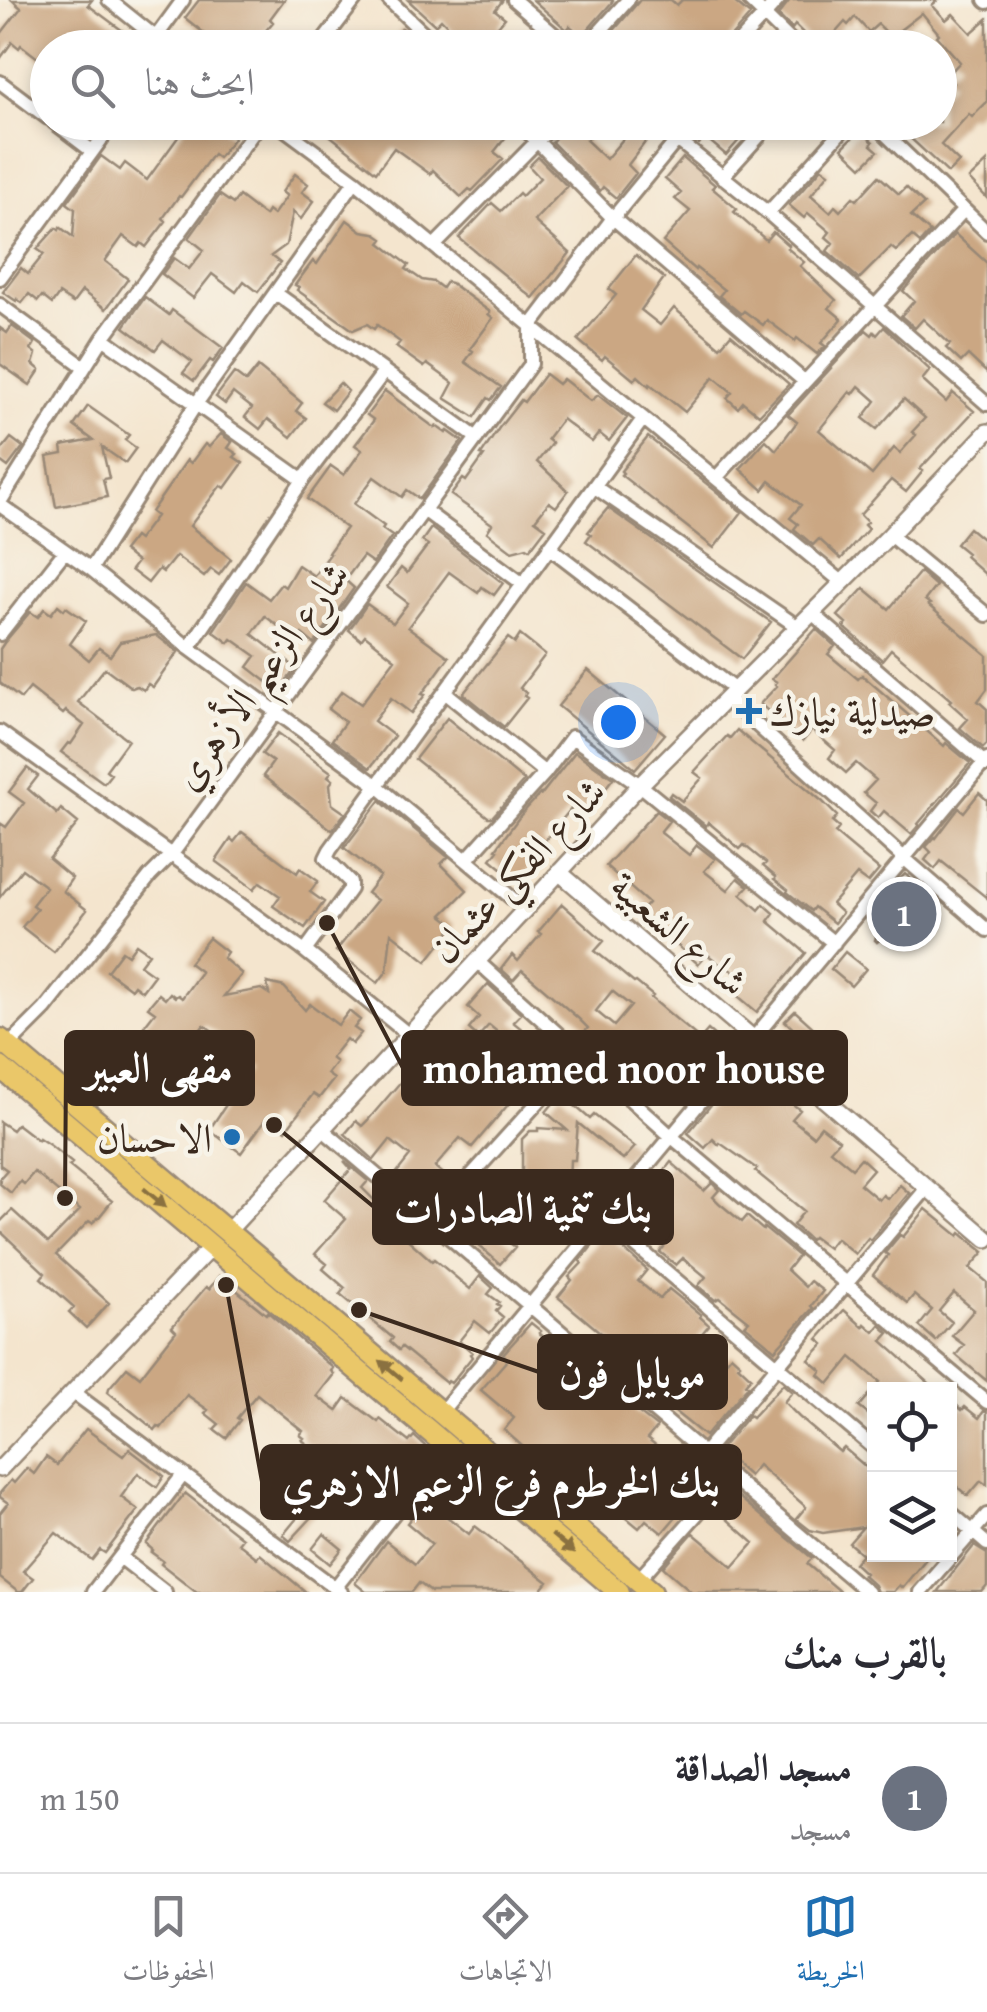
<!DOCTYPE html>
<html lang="ar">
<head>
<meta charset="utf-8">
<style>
  :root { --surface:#fff; --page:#f7f7f7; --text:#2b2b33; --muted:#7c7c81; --line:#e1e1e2; --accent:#1f6fb2 }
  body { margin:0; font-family:"Gentium Book Plus",Amiri,serif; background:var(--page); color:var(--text); direction:rtl }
  .controls { position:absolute; right:30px; bottom:30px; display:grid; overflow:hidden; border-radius:0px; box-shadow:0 5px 15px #0003 }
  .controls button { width:90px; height:90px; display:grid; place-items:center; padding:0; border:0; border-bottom:2px solid var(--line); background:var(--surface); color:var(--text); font:50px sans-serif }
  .you { position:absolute; left:618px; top:722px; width:35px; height:35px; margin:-25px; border:8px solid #fff; border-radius:50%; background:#1a73e8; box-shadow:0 0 0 15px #1a73e833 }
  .badge { display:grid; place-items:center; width:65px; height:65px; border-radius:50%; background:var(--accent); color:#fff; font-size:32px; font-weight:700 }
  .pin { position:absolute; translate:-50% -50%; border:5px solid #fff; box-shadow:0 2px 10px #0006 }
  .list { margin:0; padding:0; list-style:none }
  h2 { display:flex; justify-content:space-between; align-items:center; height:130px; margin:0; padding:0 40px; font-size:42px }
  h2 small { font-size:32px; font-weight:400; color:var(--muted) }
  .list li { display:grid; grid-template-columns:65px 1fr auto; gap:30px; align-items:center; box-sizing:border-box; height:150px; padding:0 40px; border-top:2px solid var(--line) }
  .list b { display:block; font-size:38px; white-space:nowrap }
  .list p { margin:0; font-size:32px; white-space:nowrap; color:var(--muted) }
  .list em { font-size:32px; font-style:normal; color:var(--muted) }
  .icon { flex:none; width:55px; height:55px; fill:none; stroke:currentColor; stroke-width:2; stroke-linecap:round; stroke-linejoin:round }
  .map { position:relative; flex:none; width:987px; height:1592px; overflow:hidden; direction:ltr }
  .search { position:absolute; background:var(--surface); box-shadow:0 5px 15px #0003; left:30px; right:30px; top:30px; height:110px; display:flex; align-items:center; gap:25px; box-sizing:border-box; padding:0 35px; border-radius:55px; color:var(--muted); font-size:38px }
  .sheet { height:280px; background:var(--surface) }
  nav { display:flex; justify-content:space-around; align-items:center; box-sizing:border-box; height:140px; border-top:2px solid var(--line); background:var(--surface); font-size:28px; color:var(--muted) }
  nav a { display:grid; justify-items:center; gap:5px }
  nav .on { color:var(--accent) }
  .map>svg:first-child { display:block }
  .building { fill:#cba783; fill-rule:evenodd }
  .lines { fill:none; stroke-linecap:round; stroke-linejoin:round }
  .minor-casing { stroke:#988876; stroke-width:18 }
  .tertiary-casing { stroke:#988876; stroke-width:20 }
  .primary-casing { stroke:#988876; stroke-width:25 }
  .minor { stroke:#fff; stroke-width:12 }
  .tertiary { stroke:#fff; stroke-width:15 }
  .primary { stroke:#eac769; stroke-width:20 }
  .oneway { fill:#8a7140 }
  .poi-dot { fill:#1f6fb2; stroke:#f7f3e8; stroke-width:4 }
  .labels { text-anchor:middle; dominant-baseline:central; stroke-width:9; stroke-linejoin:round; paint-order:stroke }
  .street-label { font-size:40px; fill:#3b2a1e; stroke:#f7f3e8 }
  .poi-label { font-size:40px; fill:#3b2a1e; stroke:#f7f3e8; text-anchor:start }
  .leader { fill:none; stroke:#3b2a1e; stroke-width:4 }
  .callout-dot { fill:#3b2a1e; stroke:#f7f3e8; stroke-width:4 }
  .callout { fill:#3b2a1e; stroke:#3b2a1e; stroke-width:4 }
  .callout-label { font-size:42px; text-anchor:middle; font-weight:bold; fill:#fff }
</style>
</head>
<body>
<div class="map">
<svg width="987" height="1592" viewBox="0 0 987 1592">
  <rect width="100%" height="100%" fill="#f7f3e8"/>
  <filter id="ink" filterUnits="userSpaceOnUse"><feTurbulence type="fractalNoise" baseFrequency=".01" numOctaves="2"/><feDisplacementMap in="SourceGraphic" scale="20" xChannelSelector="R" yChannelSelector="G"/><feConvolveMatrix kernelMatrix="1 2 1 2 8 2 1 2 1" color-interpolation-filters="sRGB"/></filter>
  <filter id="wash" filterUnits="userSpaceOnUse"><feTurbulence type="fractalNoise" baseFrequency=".0048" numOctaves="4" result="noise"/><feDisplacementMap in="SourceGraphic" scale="40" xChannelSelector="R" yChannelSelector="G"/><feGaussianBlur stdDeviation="2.25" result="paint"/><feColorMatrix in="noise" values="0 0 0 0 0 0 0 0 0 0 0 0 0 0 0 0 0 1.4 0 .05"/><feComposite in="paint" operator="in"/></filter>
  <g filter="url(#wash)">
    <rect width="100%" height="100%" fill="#f4e5ce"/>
    <g id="blocks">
      <!-- building -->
      <path class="building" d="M12,0H92L88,5L127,34L116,48H48V66L21,45L19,48L12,42L0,59V35L21,8Z
        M199,0H284L270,19L273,22L251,48H223L185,18Z
        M408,0H503L495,10L505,18L498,26L524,48H502L490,37L480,48H469L441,19L435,25Z
        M533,0H612L613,1L582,36L570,26L567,30Z
        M640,0H671L677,5L682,0H732L750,15L727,41L724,48H599Z
        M790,0H938L932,5L946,20L953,14L971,33L987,19V102L972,117L969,114L941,145L959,162L948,173L893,122H940V97L953,83L946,77L960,62L937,36L939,34L922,13L891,37L878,24L869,32L855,17L848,25L845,22L822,48H818L795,25L792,29L778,15Z
        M402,28L411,35L424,48H387Z
        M189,122H213L234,138L218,158L213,154L181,197L179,196L163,218L166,221L146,247L141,243L138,247L123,236L105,261L128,279L106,309L82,291L73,303L59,294L52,304L42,296L38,301L29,294L22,303L17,299L16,301L3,292L21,268L28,274L44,254L37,249L56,228L59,230L60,227L73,237L75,209L67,203L101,156L120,170L125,163L147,180Z
        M313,122H456L466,130L472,122H503L497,130L505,138L494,152L503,159L472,191L469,189L461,197L433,170L430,174L394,148L376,172Z
        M567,122H602L586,140L606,159L623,139L605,122H622L646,141L628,165L636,173L616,198L603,187L600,191L552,142Z
        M672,122H755L726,155L705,137L699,144Z
        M858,132L861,135L864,133L873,142L871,145L878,151L862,167L842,148Z
        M538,157L567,186L534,221L570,253L533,298L459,238L492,203L501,211L519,193L522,196L540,178L529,166Z
        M683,158L715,185L712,188L737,209L734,212L766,240L773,232L789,246L787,248L804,262L800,266L836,300L829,308L842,319L821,343L825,346L817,354L797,338L795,341L767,320L763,325L744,311L741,314L719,296L724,290L696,268L695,270L663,242L690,211L675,199L681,193L665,179Z
        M987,162V198L969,179Z
        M822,168L829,173L811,195L830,212L835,206L840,211L853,197L857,200L879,176L899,194L906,187L924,204L911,216L930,232L920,243L912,236L896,251L891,247L859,279L827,251L833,243L826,237L830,232L808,213L804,218L789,205Z
        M295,174L308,184L302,192L314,201L301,219L293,212L286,245L271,256L280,263L258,292L244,281L236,292L212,274L193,298L162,274L174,258L189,269L204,250L189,238L220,195L233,204L239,196L265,216L268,211L273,215L287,196L282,192Z
        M347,220L362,231L374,233L383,239L380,243L409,265L406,269L422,280L434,282L442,288L446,282L451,283L490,312L488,314L493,318L470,349L473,351L465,362L501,387L491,400L488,398L475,417L445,398L453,383L452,382L427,364L424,367L396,347L400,342L377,325L374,329L367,324L353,330L297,290L299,287L295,285L313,261L317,264Z
        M955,234L987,263V373L968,355L961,362L946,348L950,344L923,319L915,328L901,316L914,301L903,291Z
        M636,255L664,278L641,310L660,325L674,308L720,347L731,334L789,384L759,415L743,402L738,408L727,398L732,392L714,377L685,412L650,384L649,386L638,376L634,380L605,356L602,360L578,340L616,295L609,289Z
        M145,297L169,315L172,310L223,348L213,362L210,360L194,381L183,373L192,362L163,340L155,350L124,327Z
        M12,326L35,343L31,350L36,354L33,364L40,370L30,385L0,364V328L7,333Z
        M884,327L930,370L922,380L946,402L953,393L974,411L920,469L923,471L906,492L891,480L860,515L867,522L864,525L868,529L841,559L819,539L813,545L794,529L798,524L790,518L801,505L770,481L763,490L740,469L766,440L776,450L797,422L788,415L866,330L872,335L874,332L877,335ZM859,386L876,401L863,418L877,429L904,399L925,418L912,432L916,435L900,453L894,448L872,475L819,430L850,392L853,394Z
        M258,367L302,403L296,411L306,418L291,437L268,419L260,429L245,417L252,408L233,393L225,404L216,397L234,373L246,382Z
        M545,374L558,384L563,379L591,401L598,395L627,418L609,441L599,433L592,442L562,419L547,439L552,443L537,462L568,491L556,507L549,502L535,520L546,528L530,549L527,547L512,551L487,532L492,524L451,495L463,479L466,481L484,456L481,455L499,428L521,400L524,402Z
        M340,383L348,391L333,410L322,402Z
        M385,391L435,428L436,426L446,433L448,431L462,441L420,499L407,490L402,497L374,477L354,504L384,526L382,529L392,536L373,563L363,556L345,580L354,588L314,644L302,634L297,640L265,616L252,634L296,668L279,691L248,667L256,656L232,639L229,643L213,631L246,582L269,599L281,584L285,587L298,565L314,576L330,554L328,553L346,528L307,499L331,466L344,475L362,450L355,445L374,420L367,415Z
        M88,406L129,435L125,440L136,448L125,463L102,447L109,478L103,479L107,497L56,507L47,457L63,454L62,446L93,440L74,426Z
        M221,434L232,442L228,448L237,454L234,457L243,463L225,488L221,485L190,526L231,559L219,575L211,569L204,577L176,556L163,572L159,569L148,583L131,570L137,562L123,551L134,537L138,540L156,516L151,512L187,460L191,463L205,444L209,447Z
        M648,437L742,512L714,548L621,475L623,473L621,471Z
        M11,438L23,447L8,467L0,461V452Z
        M608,508L771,622L742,659L586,541L591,534L588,532Z
        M431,528L503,583L494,595L482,587L478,593L449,572L408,627L449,657L422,694L425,695L411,713L391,698L374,721L394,736L370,768L332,740L345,722L328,709L342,691L361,704L395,659L365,635L361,640L349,630L367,604L393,623L408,603L387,587L401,568L407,573L428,545L422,541Z
        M969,528L987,543V576L965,556L967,553L956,544Z
        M920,572L936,586L925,600L930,604L928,605L987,655V689L978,701L987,709V744L983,748L960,728L968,719L949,702L951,700L891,649L882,660L844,627L847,624L838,616L864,588L889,609Z
        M58,605L64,610L66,607L86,621L70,644L89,660L99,648L110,656L120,642L156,635L178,652L153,687L148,684L144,690L137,686L132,688L105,668L78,702L128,740L106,770L111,774L104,783L61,752L68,743L71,744L84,725L66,711L63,714L30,688L21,699L0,683V649L4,643L30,612L38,617L44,609L51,614Z
        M816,629L835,646L828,654L858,679L862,675L944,746L946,743L970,763L918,824L919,825L911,834L884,811L878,818L870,811L876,803L864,793L876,780L856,763L846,773L829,758L835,750L812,730L803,741L760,704L777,686L775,684L777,682L772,679Z
        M520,635L545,655L520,688L526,693L524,696L527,698L504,727L463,694L508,638L515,643Z
        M588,670L665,734L635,769L558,706Z
        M447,718L524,781L492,817H488L415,759Z
        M737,730L823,802L837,816L832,822L839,828L835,833L879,870L868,883L857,875L832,904L842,913L834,923L814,907L811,911L787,892L788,890L774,879L776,877L763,866L766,863L744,845L740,849L708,822L706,826L669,796L671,793L682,801L702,778L694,772L727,736L730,738Z
        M278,733L331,772L328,776L333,780L330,784L332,804L345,813L332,830L263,776L273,762L262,754Z
        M575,752L613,778L591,807L588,805L584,811L575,804L542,844L547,848L538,861L520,878L510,873L509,874L491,859L498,850L496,849L520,816L540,794L541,795Z
        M27,768L38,776L28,789L57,814L61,809L78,823L49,859L72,878L63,891L87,910L54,952L22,927L37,909L32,905L46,887L22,869L0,897V823L6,827L24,803L9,792Z
        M979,793L987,800V898L941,861L935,869L925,860L931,852L926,847L935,837L936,838L959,808L964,812Z
        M380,801L448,857L441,864L467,890L442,915L455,925L427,961L391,933L387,971L378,983L336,951L377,900L367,893L380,876L344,848Z
        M656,811L669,821L660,832L689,855L697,845L715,859L704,871L728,890L738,878L748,886L741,894L759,910L764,904L774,913L768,921L806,953L757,1012L732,991L742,978L724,964L722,966L707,954L698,964L640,912L648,903L606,866Z
        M242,832L297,873L300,868L318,881L310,892L324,902L305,928L273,906L280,896L260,882L254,889L216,861L231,839L234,842Z
        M905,874L924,890L900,916L903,918L891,942L882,938L877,942L875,940L899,889L895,885Z
        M562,904L604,941L595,951L610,963L634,983L636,982L653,996L651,998L700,1039L708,1030L731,1050L708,1078L682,1056L668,1072L660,1065L644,1083L630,1071L625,1078L580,1037L588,1028L579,1019L522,970L513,980L501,969L512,955L518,961L541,934L538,932ZM612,991L631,1006L614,1026L596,1011Z
        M209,938L227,952L223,958L242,974L224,996L261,989L269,994L267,983L284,987L305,1010L310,1004L338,1025L349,1011L360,1020L354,1028L361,1033L352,1044L346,1039L331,1058L336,1062L327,1074L334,1079L319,1098L313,1094L286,1130L268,1116L241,1153L209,1130L249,1071L220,1048L226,1040L204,1025L191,1042L183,1035L175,1045L167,1039L161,1046L141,1030L155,1012L148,1007L159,994L165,999L170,993L175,997L178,995L182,998L201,972L189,963Z
        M136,944L149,953L140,965L154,975L142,991L134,985L131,989L107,971L122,951L128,955Z
        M845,952L866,969L851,986L831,969Z
        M488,984L521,1014L513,1022L540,1044L518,1070L529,1079L518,1093L472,1147L460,1138L435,1167L446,1176L426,1200L395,1175L410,1156L390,1140L374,1160L345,1134L356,1121L362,1126L368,1120L440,1036L456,1048L467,1036L491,1057L506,1039L489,1025L478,1037L469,1029L479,1017L468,1007Z
        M795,1011L815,1029L805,1040L785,1021Z
        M755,1067L772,1081L769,1085L800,1110L792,1119L813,1136L821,1126L839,1140L830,1150L852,1168L861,1158L873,1169L860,1184L879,1200L883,1195L888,1199L900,1185L909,1193L870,1240L868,1238L855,1254L836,1238L828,1248L813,1237L810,1240L793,1225L804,1211L755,1171L757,1169L720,1143L719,1145L713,1139L705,1148L688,1133L737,1073L744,1079Z
        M561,1094L590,1119L594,1115L635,1147L623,1160L578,1123L575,1160H570L568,1203L578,1213L567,1225L531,1223L533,1190L522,1189V1139L530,1131H538V1128L567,1130L546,1112Z
        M0,1122L12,1130L17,1124L38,1140L39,1138L51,1146L72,1163L69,1166L112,1201L99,1217L92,1223L89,1221L56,1255L109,1303L86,1328L69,1312L74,1307L41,1278L45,1273L0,1231V1222L12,1210L48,1243L80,1210L34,1172L24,1184L20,1181L11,1193L0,1184V1178L7,1170L0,1165Z
        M344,1161L368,1181L362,1188L386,1212L384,1214L407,1234L405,1237L432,1261L434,1259L470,1289L480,1276L493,1288L488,1294L499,1302L497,1304L500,1306L496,1311L503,1317L490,1333L475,1321L459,1341L472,1352L470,1354L472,1357L451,1383L448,1381L446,1383L402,1347L399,1350L390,1342L393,1338L340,1294L345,1288L323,1269L327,1264L315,1254L346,1219L324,1200L351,1169Z
        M671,1162L704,1191L712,1183L719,1190L713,1197L719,1203L742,1222L747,1216L763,1230L764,1228L798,1256L787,1270L805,1287L810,1281L823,1291L811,1306L813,1308L775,1350L745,1325L749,1321L720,1298L715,1300L698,1286L706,1277L683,1258L676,1265L660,1252L664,1247L635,1223L648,1208L635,1197L648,1183L652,1186Z
        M926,1209L959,1236L961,1233L984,1252L970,1268L987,1282V1381L956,1355L964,1345L952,1336L974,1310L954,1293L939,1311L952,1322L936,1341L919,1326L932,1310L914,1295L907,1303L873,1275L888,1255L885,1253L900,1235L903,1237Z
        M480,1221L515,1247L500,1264L468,1236Z
        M604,1232L647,1270L638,1281L660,1299L669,1289L701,1315L700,1317L709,1325L682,1357L710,1380L731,1355L740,1363L738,1365L751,1377L745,1384L748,1386L705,1436L669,1407L680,1395L661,1379L660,1382L558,1297L572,1280L569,1277L582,1263L580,1261Z
        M219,1276L266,1314L268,1312L333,1368L331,1371L334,1374L317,1396L337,1411L346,1398L378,1422L380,1419L409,1442L414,1436L425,1446L405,1474L402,1472L386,1492L376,1484L371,1491L365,1486L356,1498L342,1485L290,1541L283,1535L312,1500L314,1502L334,1477L320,1466L326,1458L302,1440L304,1438L300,1435L303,1431L257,1394L237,1418L240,1420L226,1438L214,1429L219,1424L205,1413L208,1410L187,1395L161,1428L158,1426L155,1430L108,1392L109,1388L127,1367L140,1377L176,1331L172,1327L206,1287L209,1289Z
        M844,1310L863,1327L865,1324L874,1332L880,1325L889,1333L882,1341L937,1390H874V1419L859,1407L880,1382L851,1357L829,1384L819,1375L822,1371L809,1360L824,1344L818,1339Z
        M531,1323L541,1331L539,1333L568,1357L572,1359L574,1356L588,1369L586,1371L605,1389L606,1387L657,1427L647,1439L669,1457L676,1453L692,1467L697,1461L713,1475L710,1478L713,1480L702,1494L696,1500L694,1498L687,1507L685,1506L662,1533L646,1520L639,1528L599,1495L602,1490L584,1475L572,1490L504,1430L514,1418L481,1390L508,1359L503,1354Z
        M783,1384L792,1392L784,1402L799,1417L840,1452L844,1448L873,1473L869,1478L874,1483V1541L863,1554H930L902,1588L899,1585L893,1592H877L874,1585L863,1575L865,1573L854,1563L862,1554L849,1543L863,1527L823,1533L810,1530L796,1519L806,1507L758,1465L749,1476L728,1457L726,1459L718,1452L749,1415L752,1417Z
        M950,1400L962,1410L965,1407L979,1418L984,1411L987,1412V1485L981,1481L968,1496L950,1481Z
        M86,1429L123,1456L129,1449L164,1476L157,1487L138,1473L121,1497L138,1510L105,1553L100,1550L92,1560L56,1533L23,1571L33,1578L22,1592H18L0,1578V1513L8,1503L0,1497V1493L11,1480L14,1483L27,1468L34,1474L46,1457L57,1465Z
        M449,1466L467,1481L441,1512L469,1534L475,1526L548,1582L540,1592H431L419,1583L412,1592H366L355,1583L386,1541L415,1564L432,1544L407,1523L420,1506L418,1504Z
        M185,1493L242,1538L238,1543L257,1558L260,1554L306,1592H197L161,1564L163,1561L151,1552L153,1550L146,1544Z
        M734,1493L812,1558L807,1564L840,1592H692L663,1567L693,1533L733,1567L754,1543L718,1511Z
        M324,1534L342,1549L330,1564L312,1549Z
        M974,1546L987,1554V1586L982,1592H937Z"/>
    </g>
  </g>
  <g filter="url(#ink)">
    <use href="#blocks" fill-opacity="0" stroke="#988876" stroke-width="2.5"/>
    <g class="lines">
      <defs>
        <path id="minor" d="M109,0L169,48
          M389,0L439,48
          M514,0L570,48
          M749,0L798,48
          M985,0L987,2
          M156,37L183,0
          M318,48L355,0
          M585,48L628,0
          M734,48L778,0
          M0,82L48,118
          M54,122L92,151
          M275,122L355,181L842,582
          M518,122L613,218L804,381
          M655,122L768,213L987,404
          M873,122L987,232
          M722,177L772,122
          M768,213L850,122
          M434,246L556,122
          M0,278L114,122
          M277,294L477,438
          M0,305L83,366
          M103,338L303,480
          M716,478L963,211
          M595,487L798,627
          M0,502L103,338L261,122
          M0,505L91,569L189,648L375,784L525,909
          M425,511L523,584
          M890,535L987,615
          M549,547L735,690
          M91,569L196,404L355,181
          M812,613L987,765
          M0,634L65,551
          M189,648L303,480L384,372
          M446,693L545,773
          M727,698L905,859L987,930
          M0,732L305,951L409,1035
          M467,859L545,773L572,737L640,785L834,943
          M305,951L350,889V882L326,858L330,850L643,419
          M477,961L672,1137L987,1402
          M1,1048L8,1046L45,1009L150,876L172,854L531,364V326L613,218L677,140
          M322,1129L867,1592
          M603,1218L874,1448
          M430,1221L581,1055
          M74,1393L341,1592
          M441,1412L987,759
          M704,1453L927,1188
          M950,1512L987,1544
          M120,1557L165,1592
          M638,1580L731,1476
          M335,1588L447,1446
          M93,1592L183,1475
          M920,1592L987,1515"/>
        <path id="tertiary" d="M559,872L987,1239
          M228,1231L640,785L890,535L987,432
          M0,1469L212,1246"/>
        <path id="primary" d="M0,1039L652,1592
          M0,1067L619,1592"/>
      </defs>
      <!-- minor casing -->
      <use href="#minor" class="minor-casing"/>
      <!-- tertiary casing -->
      <use href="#tertiary" class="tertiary-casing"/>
      <!-- primary casing -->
      <use href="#primary" class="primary-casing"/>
      <!-- minor -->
      <use href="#minor" class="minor"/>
      <!-- tertiary -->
      <use href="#tertiary" class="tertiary"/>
      <!-- primary -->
      <use href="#primary" class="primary"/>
    </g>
    <!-- one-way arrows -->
    <defs><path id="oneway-solid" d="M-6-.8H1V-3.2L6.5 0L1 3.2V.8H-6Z" transform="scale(2.5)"/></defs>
    <g class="oneway">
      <use href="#oneway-solid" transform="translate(155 1198) rotate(40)"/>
      <use href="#oneway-solid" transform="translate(391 1370) rotate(-140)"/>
      <use href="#oneway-solid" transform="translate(563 1544) rotate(40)"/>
    </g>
  </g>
  <!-- markers -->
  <g class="poi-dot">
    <path d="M744 696h10v10h10v10h-10v10h-10v-10h-10v-10h10z"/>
    <circle cx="232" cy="1137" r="10"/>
  </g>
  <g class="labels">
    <!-- street labels -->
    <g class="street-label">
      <text transform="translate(260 675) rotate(-54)">شارع الزعيم الأزهري</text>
      <text transform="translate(517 870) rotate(-47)">شارع الفكي عثمان</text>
      <text transform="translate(680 933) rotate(41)">شارع الشعبية</text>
    </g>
    <!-- poi labels -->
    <g class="poi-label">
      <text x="769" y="711">صيدلية نيازك</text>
      <text x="212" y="1137" text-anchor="end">الاحسان</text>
    </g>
  </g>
  <!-- callouts -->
  <path class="leader" d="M65 1198L66 1068M327 923L403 1068M274 1125L374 1207M359 1310L539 1372M226 1285L262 1482"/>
  <g class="callout-dot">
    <circle cx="65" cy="1198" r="10"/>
    <circle cx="327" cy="923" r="10"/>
    <circle cx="274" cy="1125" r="10"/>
    <circle cx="359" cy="1310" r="10"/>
    <circle cx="226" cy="1285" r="10"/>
  </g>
  <g class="callout">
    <rect x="66" y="1032" width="187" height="72" rx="10"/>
    <rect x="403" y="1032" width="443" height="72" rx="10"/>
    <rect x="374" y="1171" width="298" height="72" rx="10"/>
    <rect x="539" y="1336" width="187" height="72" rx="10"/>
    <rect x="262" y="1446" width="478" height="72" rx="10"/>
  </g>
  <g class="callout-label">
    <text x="159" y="1082">مقهى العبير</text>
    <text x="624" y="1083">mohamed noor house</text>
    <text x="523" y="1222">بنك تنمية الصادرات</text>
    <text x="632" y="1387">موبايل فون</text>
    <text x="501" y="1496">بنك الخرطوم فرع الزعيم الازهري</text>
  </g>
</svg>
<div class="controls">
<button><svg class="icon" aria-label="locate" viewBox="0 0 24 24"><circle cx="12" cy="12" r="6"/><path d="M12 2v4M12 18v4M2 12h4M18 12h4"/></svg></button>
<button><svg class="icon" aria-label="layers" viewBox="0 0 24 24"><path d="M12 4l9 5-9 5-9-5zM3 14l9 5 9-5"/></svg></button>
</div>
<div class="you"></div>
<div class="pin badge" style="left:904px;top:914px;background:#6b7280">1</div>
<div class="search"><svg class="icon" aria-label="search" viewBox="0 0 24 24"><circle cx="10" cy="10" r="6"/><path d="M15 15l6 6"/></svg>ابحث هنا</div>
</div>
<section class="sheet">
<h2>بالقرب منك<small></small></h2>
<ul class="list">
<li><span class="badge" style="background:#6b7280">1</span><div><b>مسجد الصداقة</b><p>مسجد</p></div><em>150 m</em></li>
</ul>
</section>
<nav>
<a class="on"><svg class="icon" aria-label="map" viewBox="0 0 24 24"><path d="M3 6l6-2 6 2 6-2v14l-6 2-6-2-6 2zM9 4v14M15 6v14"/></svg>الخريطة</a>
<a><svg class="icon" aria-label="directions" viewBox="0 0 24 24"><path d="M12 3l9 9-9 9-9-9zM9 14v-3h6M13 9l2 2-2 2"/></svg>الاتجاهات</a>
<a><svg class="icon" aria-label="saved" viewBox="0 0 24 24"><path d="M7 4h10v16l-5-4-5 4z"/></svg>المحفوظات</a>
</nav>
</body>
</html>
